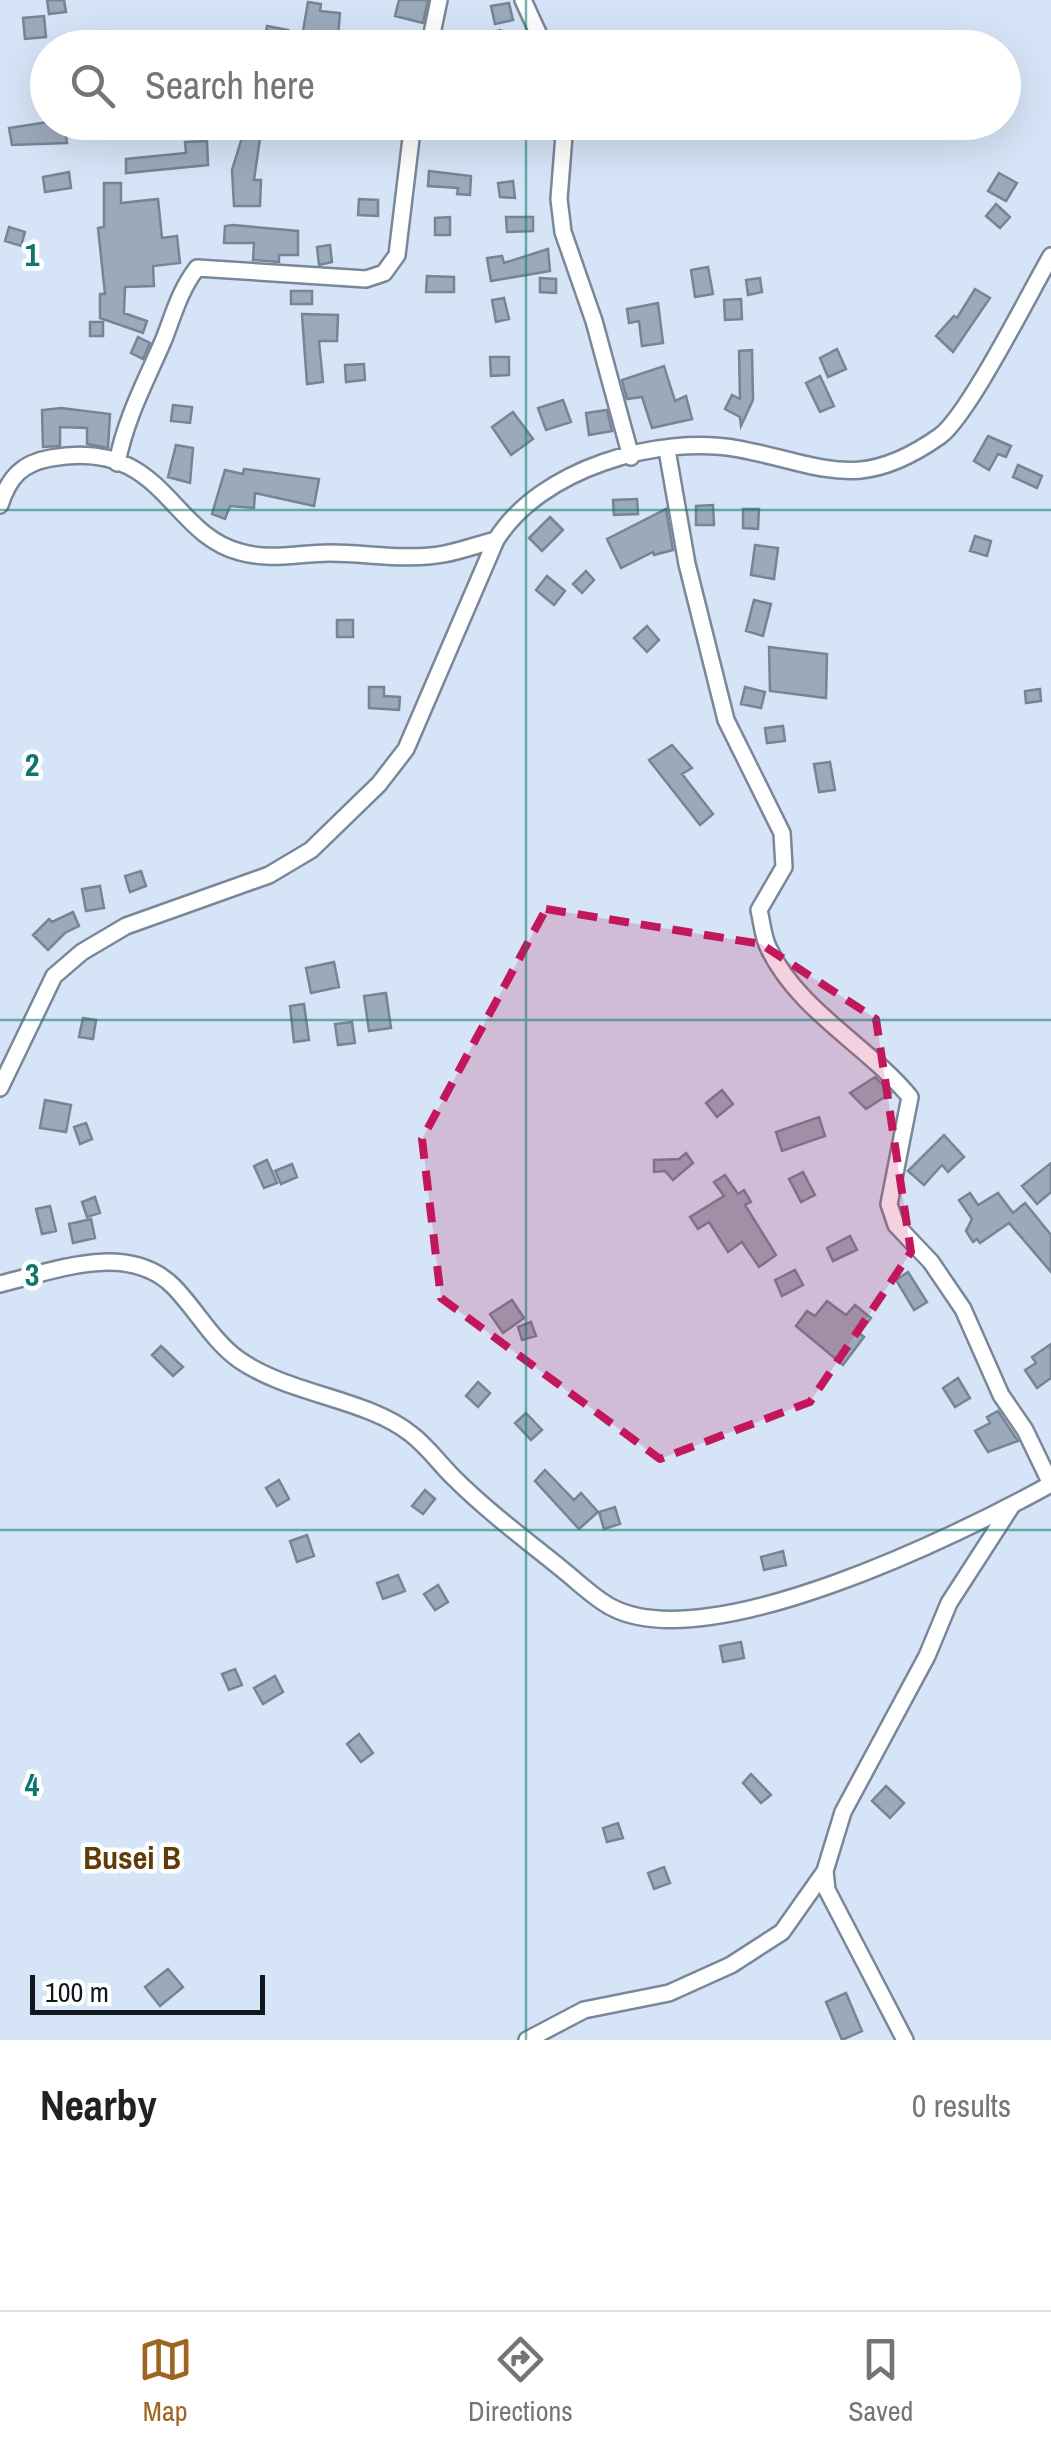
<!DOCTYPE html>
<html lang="en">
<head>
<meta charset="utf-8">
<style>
  :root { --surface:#fff; --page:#f2f2f2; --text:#202124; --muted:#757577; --line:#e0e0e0; --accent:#9d6521 }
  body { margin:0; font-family:"Archivo Narrow",sans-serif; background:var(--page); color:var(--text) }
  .scale { position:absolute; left:30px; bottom:25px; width:235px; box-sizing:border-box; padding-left:10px; border:5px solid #11171d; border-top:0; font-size:28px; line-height:35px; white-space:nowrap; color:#11171d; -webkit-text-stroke:8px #fff; paint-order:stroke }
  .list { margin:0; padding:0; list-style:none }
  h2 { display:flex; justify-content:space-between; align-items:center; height:130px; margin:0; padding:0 40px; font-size:42px }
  h2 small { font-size:32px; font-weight:400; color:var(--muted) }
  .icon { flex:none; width:55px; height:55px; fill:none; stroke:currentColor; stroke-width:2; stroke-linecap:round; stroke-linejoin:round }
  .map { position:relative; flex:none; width:1051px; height:2040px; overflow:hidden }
  .search { position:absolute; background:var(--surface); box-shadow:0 10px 40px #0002; left:30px; right:30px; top:30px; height:110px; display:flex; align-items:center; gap:25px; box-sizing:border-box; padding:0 35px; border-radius:55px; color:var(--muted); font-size:38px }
  .sheet { height:270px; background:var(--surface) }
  nav { display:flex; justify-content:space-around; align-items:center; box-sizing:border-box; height:140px; border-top:2px solid var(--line); background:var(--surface); font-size:28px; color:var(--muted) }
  nav a { display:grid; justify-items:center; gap:5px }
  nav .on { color:var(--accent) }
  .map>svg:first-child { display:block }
  .building { fill:#9baabb; stroke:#768494; stroke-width:2.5 }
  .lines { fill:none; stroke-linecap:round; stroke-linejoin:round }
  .minor-casing { stroke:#798898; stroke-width:20 }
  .minor { stroke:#fff; stroke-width:15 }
  .marked { fill:#c2185b; fill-opacity:0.2; stroke:#c2185b; stroke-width:8; stroke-dasharray:20 12; stroke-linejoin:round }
  .grid { fill:none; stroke:#0f766e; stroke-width:2.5; stroke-opacity:0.55 }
  .labels { text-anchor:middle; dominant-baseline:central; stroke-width:9; stroke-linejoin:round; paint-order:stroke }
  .quarter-label { font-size:32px; font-weight:bold; fill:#613b0a; stroke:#fff }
  .grid-label { font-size:32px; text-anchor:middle; font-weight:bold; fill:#0f766e; stroke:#fff; stroke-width:9; stroke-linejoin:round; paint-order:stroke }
</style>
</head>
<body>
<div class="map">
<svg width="1051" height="2040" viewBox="0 0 1051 2040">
  <rect width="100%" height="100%" fill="#d5e5f7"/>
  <!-- building -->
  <path class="building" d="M47,0H64L66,12L49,14Z
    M399,0H428L423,23L395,16Z
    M308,2L321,4L320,11L340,13L338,37L303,31Z
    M509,3L513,20L495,24L491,6Z
    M44,16L46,37L25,39L23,18Z
    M267,26L288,30L281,48H263Z
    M500,30L505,44L487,48L483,36Z
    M48,122H64L67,143L12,145L9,128Z
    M245,128L261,131L254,180H261L260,206H234L232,170Z
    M207,141L208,165L126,173V159L186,153L185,142Z
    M429,171L471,176L470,195L457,194L458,188L428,186Z
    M69,172L71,188L45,192L43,177Z
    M999,173L1017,183L1006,201L988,191Z
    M513,181L515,198L500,197L498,183Z
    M104,183H121V203L158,199L162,238L177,236L180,263L153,266L154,286L125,287L124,313L147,321L143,333L100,318V294H105L98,228L104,227Z
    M359,199L378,200V216L358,215Z
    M996,204L1010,217L1000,228L986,216Z
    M450,217V235H435V218Z
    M506,217H533V231L507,232Z
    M233,225L298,231V255H279V262L253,260L254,243H224L225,226Z
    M9,227L25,232L21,246L5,241Z
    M330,245L332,262L319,265L317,247Z
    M548,249L550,271L491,281L487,258L502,256L504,263Z
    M708,267L713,294L695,297L691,270Z
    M427,276L454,277V292H426Z
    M540,278L556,279V293L540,292Z
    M760,278L762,292L748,295L746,280Z
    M975,289L990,298L953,352L936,336L954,316L957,318Z
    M291,291H312V304H291Z
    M504,298L509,319L496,322L492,300Z
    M741,299L742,319L725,320L724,300Z
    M658,303L663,343L642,346L639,321L629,323L627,309Z
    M302,314L338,315L337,341H319L323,382L307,384Z
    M90,322H103V336H90Z
    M138,337L150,343L143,359L131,353Z
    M837,349L846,369L828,377L820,358Z
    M752,350L753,400L741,426L740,417L725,409L732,395L740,399L739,351Z
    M490,357H509V375L491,376Z
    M364,364L365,380L346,382L345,365Z
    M664,366L675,401L686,396L692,419L652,428L642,397L627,399L622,380Z
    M820,376L834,406L820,412L806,383Z
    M563,400L571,422L546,430L538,408Z
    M173,405L192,407L190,423L171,421Z
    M61,408L110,414L108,448L87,444V428L60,427V446L43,447L42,410Z
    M607,410L612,431L589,435L586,413Z
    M513,412L533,439L511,455L492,427Z
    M988,436L1011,446L1006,457L998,454L989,470L974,461Z
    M176,445L193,448L190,483L168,477Z
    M1018,465L1042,476L1037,488L1013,477Z
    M244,469L319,479L314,506L255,493L254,508L230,506L225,519L212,514L225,470L243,474Z
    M637,499L638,514L614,515L613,500Z
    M713,505L714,525H696V506Z
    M666,509L673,550L654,555L653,552L621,568L607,539Z
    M743,509H759L758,529L743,528Z
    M550,517L563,530L542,551L529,538Z
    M975,536L991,541L987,556L970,551Z
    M755,545L778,548L774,579L751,575Z
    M586,571L594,580L582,593L573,584Z
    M547,576L565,591L554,605L536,590Z
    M754,600L771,604L763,636L746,631Z
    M337,620H353V637H337Z
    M647,626L659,640L647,652L634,638Z
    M769,647L827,654L826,698L770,691Z
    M369,687H384V696L400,697L399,710L369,708Z
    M745,687L765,692L761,708L741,704Z
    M1040,689L1041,701L1026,703L1025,691Z
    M783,726L785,741L767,743L765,728Z
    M672,745L692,768L682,774L713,814L700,825L649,760Z
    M830,762L835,790L819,792L814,764Z
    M141,871L146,886L130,892L125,876Z
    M100,886L104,908L86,911L82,889Z
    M73,912L79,926L65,933L48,950L33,935L49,919L52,922Z
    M334,962L339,987L311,993L306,968Z
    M386,993L391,1028L369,1031L364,996Z
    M304,1004L309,1040L294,1042L290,1006Z
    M83,1018L96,1020L93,1039L79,1037Z
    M352,1022L355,1043L338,1045L335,1024Z
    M875,1077L891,1093L866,1109L850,1093Z
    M722,1090L733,1104L717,1117L706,1103Z
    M45,1100L71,1105L66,1132L40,1128Z
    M819,1117L825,1136L782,1151L776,1132Z
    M86,1123L92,1139L80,1144L74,1127Z
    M944,1135L964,1157L948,1172L942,1165L924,1185L908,1171Z
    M686,1153L693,1163L673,1180L665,1171L654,1172V1160L679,1159Z
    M267,1160L277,1183L264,1188L254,1166Z
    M1051,1163V1192L1037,1204L1022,1186Z
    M292,1164L297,1177L281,1184L275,1171Z
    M803,1172L815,1195L801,1202L789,1179Z
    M725,1175L738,1194L744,1190L751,1202L745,1205L776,1255L759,1267L742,1242L728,1252L709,1222L698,1229L690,1217L724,1196L714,1182Z
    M970,1193L978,1205L998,1193L1013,1213L1025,1203L1051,1235V1272L1009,1223L980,1243L977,1239L973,1242L966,1231L972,1219L959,1200Z
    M95,1197L100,1213L87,1217L82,1202Z
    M50,1206L56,1231L42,1234L36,1209Z
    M91,1219L95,1238L73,1243L69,1224Z
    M850,1236L857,1250L833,1261L827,1248Z
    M795,1270L803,1285L782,1296L775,1280Z
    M908,1272L927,1302L914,1310L896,1280Z
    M512,1300L524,1318L503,1333L490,1314Z
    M827,1301L846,1315L855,1305L871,1318L859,1333L864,1337L843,1365L796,1326L807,1311L815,1316Z
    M531,1322L536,1336L522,1340L518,1327Z
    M1051,1344V1378L1037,1388L1025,1370L1036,1363L1032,1357Z
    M161,1346L183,1367L173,1376L152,1355Z
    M958,1378L970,1398L955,1407L943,1388Z
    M478,1382L490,1393L478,1407L466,1396Z
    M998,1411L1018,1441L988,1452L975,1431L990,1423L987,1417Z
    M526,1413L542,1430L531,1440L515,1423Z
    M545,1470L574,1500L581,1493L598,1512L579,1529L535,1481Z
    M279,1480L289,1499L277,1506L266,1488Z
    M425,1490L435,1499L423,1514L412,1506Z
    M615,1507L620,1524L604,1529L599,1512Z
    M307,1535L314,1556L297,1562L290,1541Z
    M783,1551L786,1565L764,1570L761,1557Z
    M398,1575L405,1591L383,1599L377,1583Z
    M438,1585L448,1602L435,1610L424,1594Z
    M741,1642L744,1658L723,1662L720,1646Z
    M235,1669L242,1685L229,1690L222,1674Z
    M275,1676L283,1692L263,1704L254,1688Z
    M359,1734L373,1753L361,1762L347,1744Z
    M751,1774L771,1795L761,1803L743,1783Z
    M886,1786L904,1803L890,1818L872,1801Z
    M618,1823L623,1838L607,1842L603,1828Z
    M664,1867L670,1883L654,1889L648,1873Z
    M168,1969L183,1987L160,2006L145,1987Z
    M846,1993L862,2031L842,2040L826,2002Z"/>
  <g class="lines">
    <defs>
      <path id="minor" d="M523,0L545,48
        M429,48L439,0
        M565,122L559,199L563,232L594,321L631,457
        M667,450L687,564L726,720L782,833L784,867L759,910C762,922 763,938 769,949C799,1011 868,1046 910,1097L889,1204L896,1225L931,1262L963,1309L1001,1395L1025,1430L1051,1484
        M117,463C126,417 146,381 164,339C174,313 180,290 197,268L366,279L384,273L397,255L413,122
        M0,505C9,477 22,463 51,458C164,438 168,533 240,552C271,561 298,553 330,553C367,553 407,561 444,554C461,551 479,544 496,540
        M0,1088L54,976L82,952L126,926L269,875L311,850L379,784L406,749L496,540C540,469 658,434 739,449C824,465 858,494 940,436C969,414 1028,296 1051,256
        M0,1284C54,1271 127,1241 173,1286C196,1309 211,1339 238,1359C289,1395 366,1398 411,1434C427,1446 439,1463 453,1477C487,1511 526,1540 563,1570C578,1582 594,1598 611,1607C708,1659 961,1534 1051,1484
        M825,1871L827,1890L905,2040
        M527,2040L584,2010L669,1993L731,1965L782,1932L825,1871L843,1812L927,1656L949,1603L1011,1507"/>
    </defs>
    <!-- minor casing -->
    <use href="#minor" class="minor-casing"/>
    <!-- minor -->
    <use href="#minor" class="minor"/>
  </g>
  <!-- marked area -->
  <path class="marked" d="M546,909L761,944L876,1019L911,1252L810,1402L660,1459L441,1298L422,1139Z"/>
  <!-- grid -->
  <path class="grid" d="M526,0V48M526,122V2040M0,510H1051M0,1020H1051M0,1530H1051"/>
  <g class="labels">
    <!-- quarter labels -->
    <g class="quarter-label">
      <text x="132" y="1857">Busei B</text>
    </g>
  </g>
  <g class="grid-label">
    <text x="32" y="266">1</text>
    <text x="32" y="776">2</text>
    <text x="32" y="1286">3</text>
    <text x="32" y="1796">4</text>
  </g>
</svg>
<div class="scale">100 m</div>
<div class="search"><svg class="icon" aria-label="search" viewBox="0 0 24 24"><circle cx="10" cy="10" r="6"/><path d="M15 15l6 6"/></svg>Search here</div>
</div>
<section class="sheet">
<h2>Nearby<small>0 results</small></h2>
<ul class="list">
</ul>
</section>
<nav>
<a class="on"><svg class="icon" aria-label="map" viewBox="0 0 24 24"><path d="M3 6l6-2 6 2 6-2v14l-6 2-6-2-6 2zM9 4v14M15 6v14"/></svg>Map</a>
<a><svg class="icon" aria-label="directions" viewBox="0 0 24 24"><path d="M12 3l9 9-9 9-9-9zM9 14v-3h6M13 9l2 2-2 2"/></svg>Directions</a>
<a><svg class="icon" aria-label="saved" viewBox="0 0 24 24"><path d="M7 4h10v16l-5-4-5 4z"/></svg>Saved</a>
</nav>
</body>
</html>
